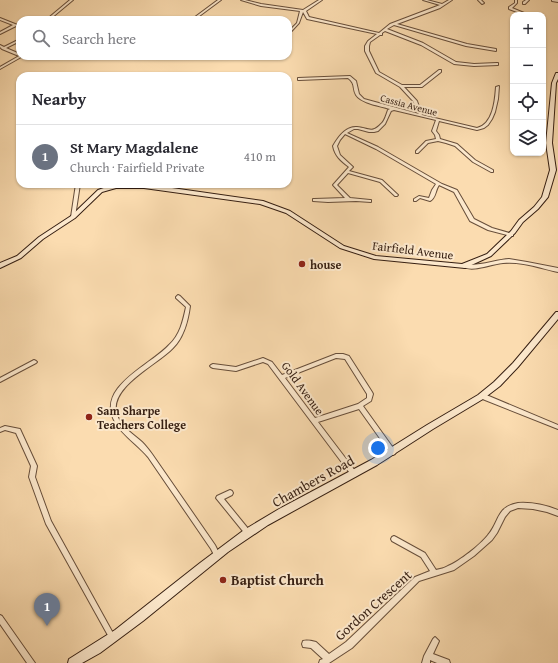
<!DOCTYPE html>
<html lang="en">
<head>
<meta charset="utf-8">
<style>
  :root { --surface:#fff; --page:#f7f7f7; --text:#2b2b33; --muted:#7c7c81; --line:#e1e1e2; --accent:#8f2418 }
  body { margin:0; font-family:"Gentium Book Plus",serif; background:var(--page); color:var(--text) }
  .controls { position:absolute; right:12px; top:12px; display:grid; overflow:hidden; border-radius:8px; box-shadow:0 1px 3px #0004 }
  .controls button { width:36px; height:36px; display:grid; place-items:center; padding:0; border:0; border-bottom:1px solid var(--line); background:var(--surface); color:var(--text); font:20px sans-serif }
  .you { position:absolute; left:378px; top:448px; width:14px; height:14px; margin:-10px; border:3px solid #fff; border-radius:50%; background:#1a73e8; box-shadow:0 0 0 6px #1a73e833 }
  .badge { display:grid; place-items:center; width:26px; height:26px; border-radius:50%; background:var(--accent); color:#fff; font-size:13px; font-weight:700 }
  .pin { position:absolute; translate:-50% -33px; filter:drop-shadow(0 1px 2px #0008) }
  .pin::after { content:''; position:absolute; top:21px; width:14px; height:12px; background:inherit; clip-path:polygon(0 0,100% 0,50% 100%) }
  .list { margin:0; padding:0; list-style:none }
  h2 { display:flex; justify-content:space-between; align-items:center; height:52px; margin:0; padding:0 16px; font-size:17px }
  h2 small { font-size:13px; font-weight:400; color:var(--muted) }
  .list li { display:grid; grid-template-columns:26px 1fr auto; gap:12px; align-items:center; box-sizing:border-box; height:64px; padding:0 16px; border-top:1px solid var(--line) }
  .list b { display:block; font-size:15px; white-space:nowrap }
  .list p { margin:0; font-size:13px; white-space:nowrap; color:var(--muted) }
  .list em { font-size:13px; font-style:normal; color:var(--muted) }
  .icon { flex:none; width:22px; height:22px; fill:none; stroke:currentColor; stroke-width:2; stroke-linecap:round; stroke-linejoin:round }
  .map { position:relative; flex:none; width:558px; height:663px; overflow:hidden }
  .search { position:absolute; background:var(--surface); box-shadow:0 1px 3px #0004; left:16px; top:16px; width:276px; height:44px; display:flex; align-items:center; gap:10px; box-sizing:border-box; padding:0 14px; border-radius:12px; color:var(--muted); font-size:15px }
  .panel { position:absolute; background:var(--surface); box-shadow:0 1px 3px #0004; left:16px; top:72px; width:276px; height:116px; border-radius:12px }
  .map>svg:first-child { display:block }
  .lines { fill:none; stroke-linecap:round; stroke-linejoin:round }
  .street-casing { stroke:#674e3a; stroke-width:2 }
  .secondary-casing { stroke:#361f12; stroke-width:2 }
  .street { fill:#fce8cc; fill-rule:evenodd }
  .secondary { fill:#fce8cc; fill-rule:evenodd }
  .poi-dot { fill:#8f2418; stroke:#fce8cc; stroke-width:1.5 }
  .labels { text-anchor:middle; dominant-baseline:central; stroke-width:4; stroke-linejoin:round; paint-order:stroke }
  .far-street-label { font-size:10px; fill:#361f12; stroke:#fce8cc }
  .street-label { font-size:12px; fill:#361f12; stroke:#fce8cc }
  .poi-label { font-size:12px; font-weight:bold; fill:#361f12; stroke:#fce8cc; text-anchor:start }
  .near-street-label { font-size:14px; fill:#361f12; stroke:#fce8cc }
  .near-poi-label { font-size:14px; font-weight:bold; fill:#361f12; stroke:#fce8cc; text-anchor:start }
</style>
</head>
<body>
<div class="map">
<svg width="558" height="663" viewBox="0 0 558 663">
  <rect width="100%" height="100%" fill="#fbdcb0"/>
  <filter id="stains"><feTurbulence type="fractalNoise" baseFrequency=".005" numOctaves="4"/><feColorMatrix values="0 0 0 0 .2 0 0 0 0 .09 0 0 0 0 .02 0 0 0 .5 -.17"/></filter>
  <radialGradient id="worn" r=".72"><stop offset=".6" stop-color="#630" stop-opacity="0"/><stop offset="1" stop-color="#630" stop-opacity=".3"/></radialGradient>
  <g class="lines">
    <defs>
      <path id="street" d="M70,0H73L49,20H46Z
        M218,0H221L194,20H191Z
        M241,0H245L261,4L303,10L319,0H322L306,11L309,17L379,33L390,24L440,5L423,0H427L442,4L449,0H452L440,8L397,24L467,44L496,49V51L466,46L394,25L387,29L423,43L456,62L474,64L497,63H498V65L474,66L454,64L421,45L385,31L382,33V35H380L370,42L369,46V51L379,72L402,85H420L439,70H441V72L422,87H404L417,101L422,115L477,128C493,124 495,101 496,87L499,86L498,99L495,112L492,119L488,125L484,128L477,130L439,121L436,131L439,135L440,139L457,144L475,160L493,170V172H491L473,162L455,146L446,143L438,141L428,143L418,153H416V151L426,141L436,139L435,135L432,131L436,120L394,110L391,111L385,124L378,131L374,132H369L358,129H354L347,133L378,147L442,184L457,190L474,219L492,228L513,234V236H511L488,230L470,221L454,192L439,185C435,191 436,198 430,201L420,198L416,201H414V199L419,196L429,198L432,190L436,184L376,149L345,134L340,140L337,146L340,155L353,167L349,171L382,180L398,195L397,196H395L380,182L348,173L337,185L350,198L370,200H371V202L356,201L328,202L313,201V199H314L345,198L333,185L349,167C341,161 335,156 333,146C338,137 346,126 357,127C368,128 372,134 381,124C385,121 386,115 388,110L390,109C380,106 361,103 356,95C352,88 356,84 348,78L299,80H298V78L350,76L356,81L359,94L364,99L419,114L413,101L400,87L376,73L365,51V46L368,41L377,34L307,19L303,12L299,23L288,35V32L297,23L300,11L261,6Z
        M478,0H481L484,3L482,4Z
        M515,0H517V3L512,8L529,15H525L509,9V7L515,3Z
        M526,0H529L525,4H523V2Z
        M552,0H558V2L552,1Z
        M149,17L164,19L165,20L149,19L139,20Z
        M0,18L20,26V28L16,26L0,34V32L13,25L0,20Z
        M20,39V41L6,48L20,54V56H23L0,69V67L19,56L2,49L0,47V45L4,47Z
        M76,184H80L75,217L73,218L71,217Z
        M509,259L527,262L558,268V272C540,268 521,261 503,263C491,264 472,273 461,266L463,264C479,267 493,260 509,259Z
        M178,295L180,296L190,306C188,321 184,337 173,348C157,365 107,388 117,415C121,427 133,434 142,442C146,446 149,450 152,454L215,545L220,555L219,557L217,558L215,557L211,549L148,457C138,445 123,436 115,422C95,387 151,365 169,345C180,335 183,321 186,307L176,298V297Z
        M336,354H343L349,356L372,392L373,394L371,401L363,406L396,452L395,454L393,455L391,454L359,409L318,422L356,472L357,474L356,476L354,477L352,476L268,364L263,362L236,371L213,368L211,367L210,366L211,365L213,364L236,367L263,358L272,362L282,375ZM336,358L345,359L367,394V398L358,404L315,418L285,378Z
        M34,360L36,361L37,362L36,363L0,382V378Z
        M480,394H484L558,425V429L480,398L479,396Z
        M5,426L20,429L37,466L35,477L51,521L114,635L116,637L112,641L110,639L46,524L29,477L31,466L16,433L5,430L0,432V428Z
        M230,490L232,491L233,493L232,495L224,499L250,531L251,533L250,535L248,536L246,535L216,498L217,496Z
        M518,503C532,502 545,505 558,510V516L547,512L533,509L518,508L510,511L505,517L497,533L492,540L474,556L454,570L419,581L352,648L329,663H319L320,660L323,659L311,648L303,647L302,644L303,641C307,640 312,641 316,642L329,654L346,642L415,577L430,571L421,557L392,541L391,539L392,537L394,536L396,537L425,553L436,570C440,569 445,568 448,566C460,561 480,545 488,535C500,521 496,507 518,503Z
        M0,615L2,616L35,663H27L0,624Z
        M435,637L439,641L433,654L449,660L450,663H437L430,660V663H422L424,656L433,639Z"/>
      <path id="secondary" d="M556,73H558V79L556,83L552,143L556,170L548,197L538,209L523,222L515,233L491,256L465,268L374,259L340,248L286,213L260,204L144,188H116L102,192L75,218L43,239L21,258L0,268V263L17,256L39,237L71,216L98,190L115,184H144L263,201L290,211L344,246L376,256L462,264L487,254L511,231L519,220L534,207L542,197L550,170L546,143L552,83Z
        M556,312H558V319L518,367L500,386L483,399L433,429L377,465L268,525L228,552L143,621L100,653L82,663H68L69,659L115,630L200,563L244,530L279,509L371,460L427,425L478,395L494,382L513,363Z"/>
    </defs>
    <!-- street casing -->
    <use href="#street" class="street-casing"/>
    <!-- secondary casing -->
    <use href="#secondary" class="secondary-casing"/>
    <!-- street -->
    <use href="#street" class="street"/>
    <!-- secondary -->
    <use href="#secondary" class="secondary"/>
  </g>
  <!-- markers -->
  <g class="poi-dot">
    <circle cx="302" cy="264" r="4"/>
    <circle cx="89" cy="417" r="4"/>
    <circle cx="223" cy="580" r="4"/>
  </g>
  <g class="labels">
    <!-- far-street labels -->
    <g class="far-street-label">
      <text transform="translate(409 105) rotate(15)">Cassia Avenue</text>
    </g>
    <!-- street labels -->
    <g class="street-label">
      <text transform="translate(413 250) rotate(7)">Fairfield Avenue</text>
      <text transform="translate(303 388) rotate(54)">Gold Avenue</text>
    </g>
    <!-- poi labels -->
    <g class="poi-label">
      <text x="310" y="264">house</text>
      <text x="97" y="410">Sam Sharpe<tspan x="97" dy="14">Teachers College</tspan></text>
    </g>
    <!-- near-street labels -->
    <g class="near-street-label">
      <text transform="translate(313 481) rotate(-29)">Chambers Road</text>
      <text transform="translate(373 605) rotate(-42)">Gordon Crescent</text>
    </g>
    <!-- near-poi labels -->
    <g class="near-poi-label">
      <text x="231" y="580">Baptist Church</text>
    </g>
  </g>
  <rect width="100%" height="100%" filter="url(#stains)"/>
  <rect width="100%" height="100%" fill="url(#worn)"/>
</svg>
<div class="controls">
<button>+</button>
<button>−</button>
<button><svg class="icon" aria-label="locate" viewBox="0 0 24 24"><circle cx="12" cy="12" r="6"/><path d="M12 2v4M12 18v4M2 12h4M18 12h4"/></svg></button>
<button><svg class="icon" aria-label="layers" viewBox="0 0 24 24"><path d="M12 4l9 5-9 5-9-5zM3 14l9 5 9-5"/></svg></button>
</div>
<div class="you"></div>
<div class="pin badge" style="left:47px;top:626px;background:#6b7280">1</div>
<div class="search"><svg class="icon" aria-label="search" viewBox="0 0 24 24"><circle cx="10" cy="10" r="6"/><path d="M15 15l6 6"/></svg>Search here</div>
<section class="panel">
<h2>Nearby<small></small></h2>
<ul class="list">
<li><span class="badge" style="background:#6b7280">1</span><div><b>St Mary Magdalene</b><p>Church · Fairfield Private</p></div><em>410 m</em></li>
</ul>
</section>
</div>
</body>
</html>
